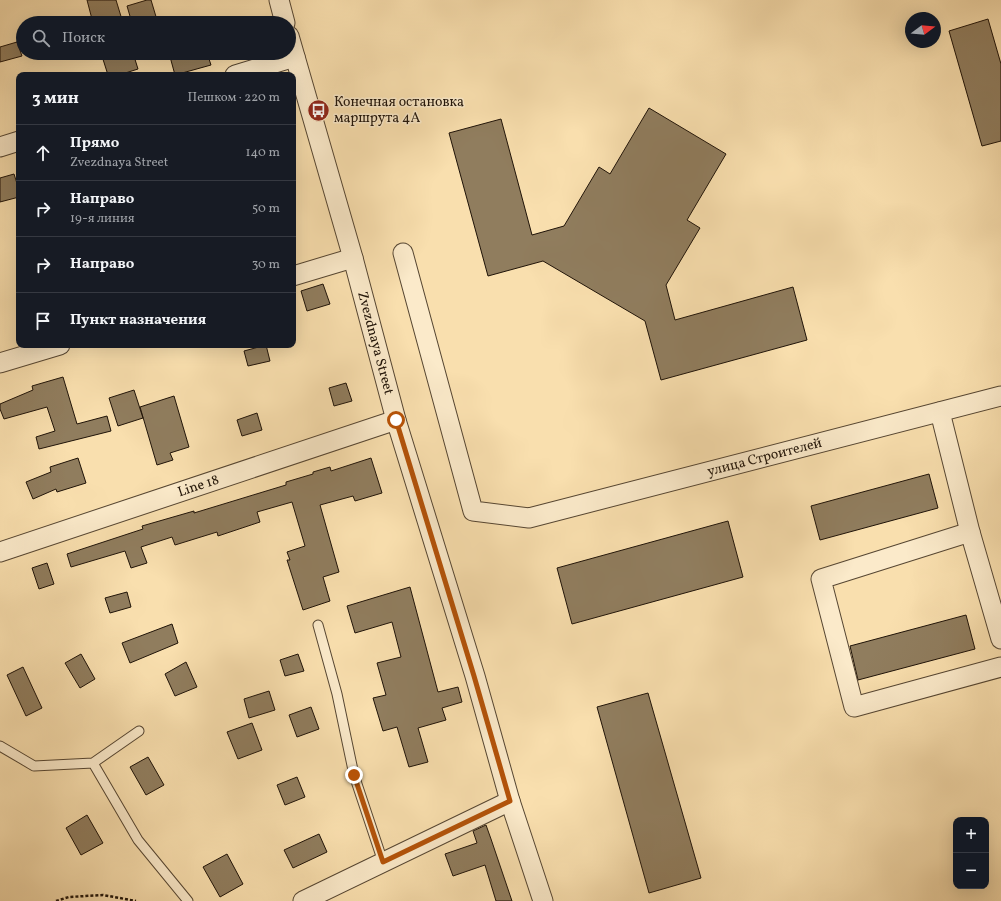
<!DOCTYPE html>
<html lang="ru">
<head>
<meta charset="utf-8">
<style>
  :root { --surface:#171b24; --page:#20242c; --text:#f1f3f6; --muted:#9ea1a6; --line:#363941 }
  body { margin:0; font-family:Vollkorn,serif; background:var(--page); color:var(--text) }
  .controls { position:absolute; right:12px; bottom:12px; display:grid; overflow:hidden; border-radius:8px; box-shadow:0 4px 16px #0002 }
  .controls button { width:36px; height:36px; display:grid; place-items:center; padding:0; border:0; border-bottom:1px solid var(--line); background:var(--surface); color:var(--text); font:20px sans-serif }
  .compass { position:absolute; left:905px; top:12px; width:36px; height:36px; border-radius:50%; background:var(--surface); box-shadow:0 4px 16px #0002; rotate:74deg }
  .stop { position:absolute; width:12px; height:12px; margin:-9px; border:3px solid #b45309; border-radius:50%; background:#fff }
  .stop.end { background:#b45309; border-color:#fff; box-shadow:0 1px 4px #0008 }
  .list { margin:0; padding:0; list-style:none }
  h2 { display:flex; justify-content:space-between; align-items:center; height:52px; margin:0; padding:0 16px; font-size:17px }
  h2 small { font-size:13px; font-weight:400; color:var(--muted) }
  .list li { display:grid; grid-template-columns:26px 1fr auto; gap:12px; align-items:center; box-sizing:border-box; height:56px; padding:0 16px; border-top:1px solid var(--line) }
  .list b { display:block; font-size:15px; white-space:nowrap }
  .list p { margin:0; font-size:13px; white-space:nowrap; color:var(--muted) }
  .list em { font-size:13px; font-style:normal; color:var(--muted) }
  .icon { flex:none; width:22px; height:22px; fill:none; stroke:currentColor; stroke-width:2; stroke-linecap:round; stroke-linejoin:round }
  .map { position:relative; flex:none; width:1001px; height:901px; overflow:hidden }
  .search { position:absolute; background:var(--surface); box-shadow:0 4px 16px #0002; left:16px; top:16px; width:280px; height:44px; display:flex; align-items:center; gap:10px; box-sizing:border-box; padding:0 14px; border-radius:22px; color:var(--muted); font-size:15px }
  .panel { position:absolute; background:var(--surface); box-shadow:0 4px 16px #0002; left:16px; top:72px; width:280px; height:276px; border-radius:8px }
  .map>svg:first-child { display:block }
  .building { fill:#907d5e; stroke:#1f1308 }
  .lines { fill:none; stroke-linecap:round; stroke-linejoin:round }
  .service-casing { stroke:#564632; stroke-width:11 }
  .minor-casing { stroke:#564632; stroke-width:21 }
  .path { stroke:#1f1308; stroke-width:2.5; stroke-dasharray:3 2; stroke-linecap:butt }
  .service { stroke:#fbeaca; stroke-width:9 }
  .minor { stroke:#fbeaca; stroke-width:19 }
  .route { stroke:#b45309; stroke-width:5 }
  .labels { text-anchor:middle; dominant-baseline:central; stroke-width:3; stroke-linejoin:round; paint-order:stroke }
  .poi-label { font-size:14px; fill:#1f1308; stroke:#fbeaca; text-anchor:start }
  .street-label { font-size:14px; fill:#1f1308; stroke:#fbeaca }
</style>
</head>
<body>
<div class="map">
<svg width="1001" height="901" viewBox="0 0 1001 901">
  <rect width="100%" height="100%" fill="#f9dfae"/>
  <filter id="stains"><feTurbulence type="fractalNoise" baseFrequency=".005" numOctaves="4"/><feColorMatrix values="0 0 0 0 .2 0 0 0 0 .09 0 0 0 0 .02 0 0 0 .5 -.17"/></filter>
  <radialGradient id="worn" r=".72"><stop offset=".6" stop-color="#630" stop-opacity="0"/><stop offset="1" stop-color="#630" stop-opacity=".3"/></radialGradient>
  <!-- building -->
  <path class="building" d="M87,0H116L123,23H93Z
    M147,0H151L157,20L147,23H132L127,6Z
    M988,19L1001,64V141L982,146L949,31Z
    M17,42L22,56L0,62V47Z
    M101,53H133L138,69L119,75H108Z
    M169,53H207L211,65L175,75Z
    M649,108L726,154L687,220L700,228L666,285L675,320L793,287L807,340L661,380L645,321L543,261L488,276L449,133L501,119L532,235L564,226L599,167L610,174Z
    M14,174L19,190V197L0,202V178Z
    M323,284L330,304L307,311L301,291Z
    M266,345L270,361L248,366L244,351Z
    M63,377L77,424L107,416L111,431L39,449L36,437L55,431L47,407L4,419L0,409V404L33,390L32,386Z
    M346,383L352,401L334,406L329,388Z
    M134,390L143,418L118,426L109,398Z
    M174,396L189,447L170,453L173,460L157,465L140,407Z
    M257,413L262,430L242,436L237,420Z
    M78,458L86,483L57,492L56,489L33,499L26,482L51,472L50,467Z
    M371,458L382,493L355,501L353,496L320,505L339,572L323,577L330,601L303,610L287,560H290L287,552L305,546L292,502L257,512L260,522L218,536L217,532L175,545L172,537L141,547L147,563L131,568L125,551L71,567L67,554L143,529L142,526L194,511V513L286,485V482L313,474V472L330,467L331,471Z
    M929,474L938,508L820,540L811,506Z
    M728,521L743,577L572,624L557,568Z
    M47,563L54,584L39,589L32,568Z
    M410,587L438,692L458,687L462,702L442,708L446,720L418,728L428,762L409,767L397,727L383,731L373,698L386,695L377,663L401,657L392,622L355,633L347,606Z
    M127,592L131,607L110,613L105,598Z
    M966,615L975,649L858,680L850,646Z
    M172,624L178,643L130,663L122,643Z
    M81,654L95,679L80,688L65,663Z
    M298,654L304,671L285,676L280,660Z
    M186,662L197,687L175,696L165,674Z
    M23,667L42,708L26,716L7,675Z
    M269,691L275,710L249,718L244,699Z
    M648,693L701,878L649,893L597,707Z
    M311,707L319,729L297,737L289,715Z
    M252,723L262,750L238,759L227,732Z
    M148,757L164,785L146,795L130,767Z
    M297,777L305,797L285,805L277,785Z
    M87,815L103,843L81,855L66,828Z
    M486,825L491,839L512,901H496L485,865L453,876L445,854L477,843L473,831Z
    M319,834L327,852L293,868L284,850Z
    M227,854L243,884L220,897L203,867Z"/>
  <g class="lines">
    <defs>
      <path id="service" d="M318,625L337,694L354,775L383,862
        M0,746L34,766L93,763L139,731
        M93,763L138,840L188,901"/>
      <g id="minor">
        <path d="M279,0L285,23"/>
        <path id="s1" d="M289,36L353,258L396,420L475,676L510,801L543,901"/>
        <path d="M235,75L295,57"/>
        <path d="M0,147L19,141"/>
        <path id="s2" d="M403,253L473,511L529,518L1001,396"/>
        <path d="M293,276L353,258"/>
        <path d="M0,363L60,345"/>
        <path d="M940,412L970,532"/>
        <path id="s3" d="M0,552L396,420"/>
        <path d="M1001,639L970,532L821,579L854,707L1001,667"/>
        <path d="M303,901L510,801"/>
      </g>
    </defs>
    <!-- service casing -->
    <use href="#service" class="service-casing"/>
    <!-- minor casing -->
    <use href="#minor" class="minor-casing"/>
    <!-- path -->
    <path class="path" d="M56,901L69,897L103,895L136,901"/>
    <!-- service -->
    <use href="#service" class="service"/>
    <!-- minor -->
    <use href="#minor" class="minor"/>
  </g>
  <g class="lines">
    <!-- route -->
    <path class="route" d="M354,775L383,862L510,801L474,676L396,420"/>
  </g>
  <!-- icons -->
  <defs>
    <symbol id="bus-disc" viewBox="-11 -11 22 22"><circle r="9.5" fill="#8f2418" stroke="#fbeaca"/><path d="M-5-6H5V4H4V6H2V4H-2V6H-4V4H-5ZM-3.5-4V0h7V-4ZM-3.5 1.2v1.5H-2V1.2ZM2 1.2v1.5H3.5V1.2Z" fill="#fff"/></symbol>
  </defs>
  <g fill-rule="evenodd">
    <use href="#bus-disc" x="306" y="98" width="25" height="25"/>
  </g>
  <g class="labels">
    <!-- poi labels -->
    <g class="poi-label">
      <text x="334" y="102">Конечная остановка<tspan x="334" dy="16">маршрута 4А</tspan></text>
    </g>
    <!-- street labels -->
    <g class="street-label">
      <text stroke="none"><textPath href="#s1" startOffset="319">Zvezdnaya Street</textPath></text>
      <text stroke="none"><textPath href="#s2" startOffset="567">улица Строителей</textPath></text>
      <text stroke="none"><textPath href="#s3" startOffset="209">Line 18</textPath></text>
    </g>
  </g>
  <rect width="100%" height="100%" filter="url(#stains)"/>
  <rect width="100%" height="100%" fill="url(#worn)"/>
</svg>
<div class="controls">
<button>+</button>
<button>−</button>
</div>
<svg class="compass" viewBox="-18 -18 36 36"><path d="M0-13l5 13h-10z" fill="#e53935"/><path d="M0 13l5-13h-10z" fill="#9ea1a6"/></svg>
<div class="stop" style="left:396px;top:420px"></div>
<div class="stop end" style="left:354px;top:775px"></div>
<div class="search"><svg class="icon" aria-label="search" viewBox="0 0 24 24"><circle cx="10" cy="10" r="6"/><path d="M15 15l6 6"/></svg>Поиск</div>
<section class="panel">
<h2>3 мин<small>Пешком · 220 m</small></h2>
<ul class="list">
<li><svg class="icon" aria-label="ahead" viewBox="0 0 24 24"><path d="M12 20V5M6 11l6-6 6 6"/></svg><div><b>Прямо</b><p>Zvezdnaya Street</p></div><em>140 m</em></li>
<li><svg class="icon" aria-label="right" viewBox="0 0 24 24"><path d="M7 20v-9h11M14 6l5 5-5 5"/></svg><div><b>Направо</b><p>19-я линия</p></div><em>50 m</em></li>
<li><svg class="icon" aria-label="right" viewBox="0 0 24 24"><path d="M7 20v-9h11M14 6l5 5-5 5"/></svg><div><b>Направо</b></div><em>30 m</em></li>
<li><svg class="icon" aria-label="arrive" viewBox="0 0 24 24"><path d="M6 21V4h12l-3 4 3 4H6"/></svg><div><b>Пункт назначения</b></div></li>
</ul>
</section>
</div>
</body>
</html>
